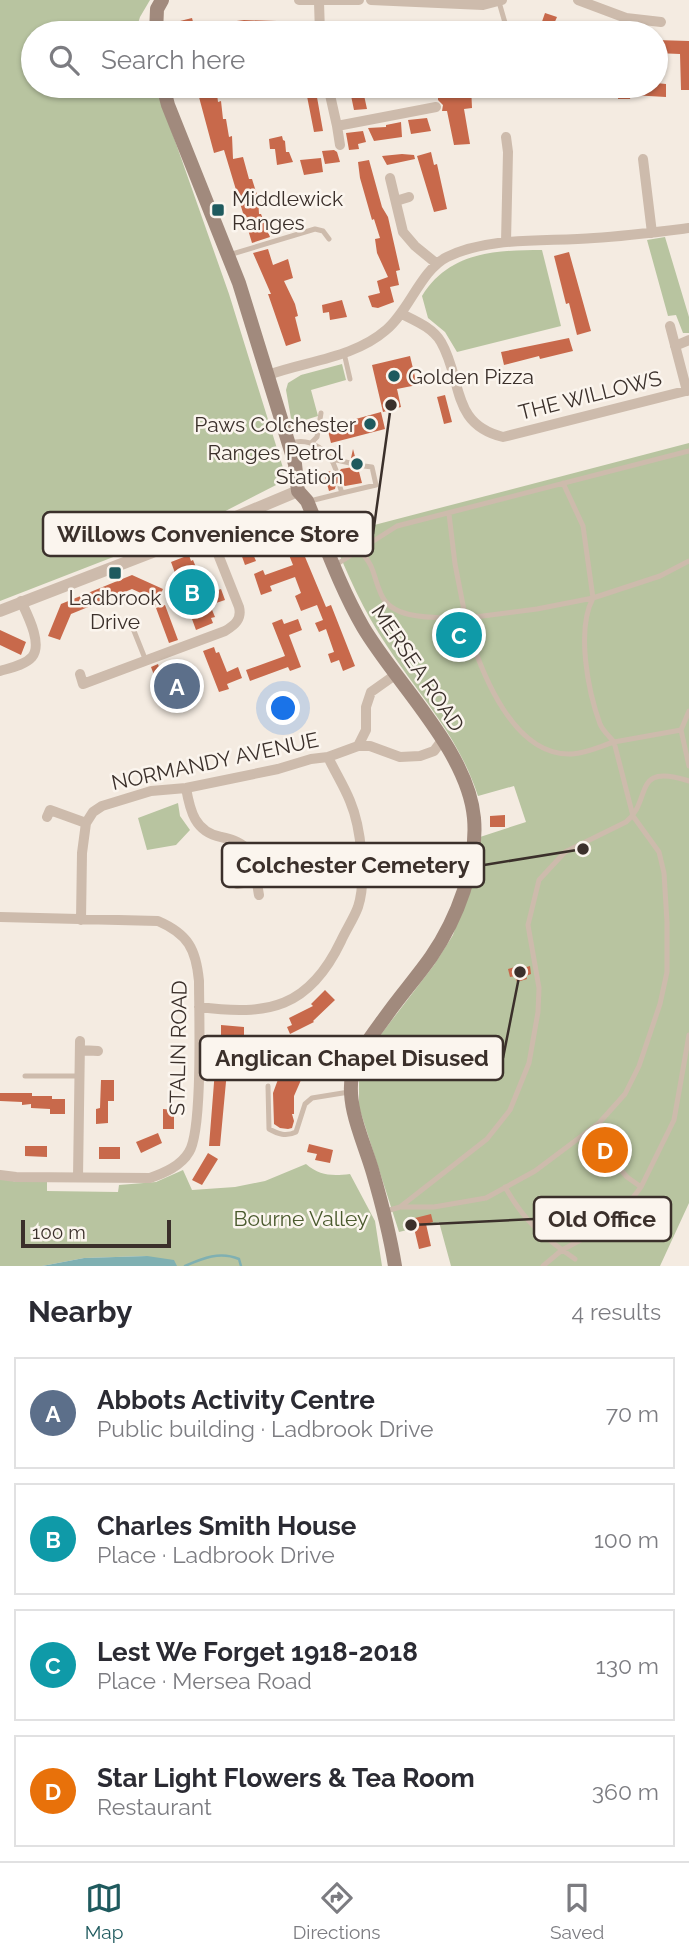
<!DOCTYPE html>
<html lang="en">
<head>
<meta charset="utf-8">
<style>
  :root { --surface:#fff; --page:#f2f2f3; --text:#2b2b33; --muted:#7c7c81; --line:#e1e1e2; --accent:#1f5a5e }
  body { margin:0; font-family:Raleway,sans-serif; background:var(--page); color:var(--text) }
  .scale { position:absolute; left:21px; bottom:18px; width:150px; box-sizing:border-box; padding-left:7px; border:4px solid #3b302b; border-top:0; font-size:19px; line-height:24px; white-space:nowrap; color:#3b302b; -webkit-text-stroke:5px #fbf5ee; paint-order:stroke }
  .you { position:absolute; left:284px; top:709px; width:24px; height:24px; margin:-18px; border:5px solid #fff; border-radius:50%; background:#1a73e8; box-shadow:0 0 0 10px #1a73e833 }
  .badge { display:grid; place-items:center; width:46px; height:46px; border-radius:50%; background:var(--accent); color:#fff; font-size:23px; font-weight:700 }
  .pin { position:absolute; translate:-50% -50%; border:4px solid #fff; box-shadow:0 2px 7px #0006 }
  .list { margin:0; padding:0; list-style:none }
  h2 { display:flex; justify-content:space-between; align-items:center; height:91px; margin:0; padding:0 28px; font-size:30px }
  h2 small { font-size:23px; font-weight:400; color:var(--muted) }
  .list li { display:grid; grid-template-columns:46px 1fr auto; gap:21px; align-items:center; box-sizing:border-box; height:112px; margin:0 14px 14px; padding:0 14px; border:2px solid var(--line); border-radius:0px }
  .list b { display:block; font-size:26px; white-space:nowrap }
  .list p { margin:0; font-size:23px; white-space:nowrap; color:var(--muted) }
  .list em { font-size:23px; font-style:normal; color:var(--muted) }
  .icon { flex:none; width:38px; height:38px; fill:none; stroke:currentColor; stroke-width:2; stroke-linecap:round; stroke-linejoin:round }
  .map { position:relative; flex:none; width:689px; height:1266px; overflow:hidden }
  .search { position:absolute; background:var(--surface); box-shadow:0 2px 5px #0004; left:21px; right:21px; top:21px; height:77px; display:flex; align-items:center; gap:18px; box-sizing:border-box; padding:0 24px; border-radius:38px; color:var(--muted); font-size:26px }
  .sheet { height:595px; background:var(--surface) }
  nav { display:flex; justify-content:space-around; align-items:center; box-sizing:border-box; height:98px; border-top:2px solid var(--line); background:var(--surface); font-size:19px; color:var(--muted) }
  nav a { display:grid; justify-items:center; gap:4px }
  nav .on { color:var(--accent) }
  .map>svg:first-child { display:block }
  .green { fill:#b8c4a0 }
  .water { fill:#7fb0b2 }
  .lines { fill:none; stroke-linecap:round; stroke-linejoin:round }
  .stream { stroke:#7fb0b2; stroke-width:2.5 }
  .building { fill:#c8694b }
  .service { stroke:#cdbbac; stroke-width:5 }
  .minor { stroke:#cdbbac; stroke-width:10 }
  .tertiary { stroke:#cdbbac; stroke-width:12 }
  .secondary { stroke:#a18a7d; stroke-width:14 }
  .poi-dot { fill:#1f5a5e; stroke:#fbf5ee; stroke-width:2.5 }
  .labels { text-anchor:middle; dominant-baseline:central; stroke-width:5; stroke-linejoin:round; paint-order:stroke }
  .poi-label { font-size:21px; fill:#3b302b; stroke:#fbf5ee; text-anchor:start }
  .street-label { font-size:21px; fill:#3b302b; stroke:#fbf5ee }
  .park-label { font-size:21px; fill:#4a5a2e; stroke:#fbf5ee }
  .leader { fill:none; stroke:#3b302b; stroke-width:2.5 }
  .callout-dot { fill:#3b302b; stroke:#fbf5ee; stroke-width:2.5 }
  .callout { fill:#fbf5ee; stroke:#3b302b; stroke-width:2.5 }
  .callout-label { font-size:23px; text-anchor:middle; font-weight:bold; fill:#3b302b }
</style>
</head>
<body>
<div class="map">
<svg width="689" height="1266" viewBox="0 0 689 1266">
  <rect width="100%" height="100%" fill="#f4ebe1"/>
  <!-- green -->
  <path class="green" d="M0,0H150L140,17L135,33H33V86H153L161,101L229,294L284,471L282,482L206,521L0,601Z
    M665,237L689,317V333H683L676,315L668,316L647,240Z
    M542,250L561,326L457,352L445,332L428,318L422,296C449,252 495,250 542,250Z
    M342,364L346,380L311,390L318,416L292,424L286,390L288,383L301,375Z
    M689,443V1203L660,1266H451L439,1222L399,1232L359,1107V1078L369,1050L434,965L453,935L464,902L480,837L526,822L514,786L478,796C458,735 421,698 387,646C364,612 347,574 332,536Z
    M178,803L180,816L190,830L176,845L147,850L138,818Z
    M306,1164C320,1176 332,1176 350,1174L375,1221L382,1266H150L147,1256L84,1258L42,1266H0V1178L17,1182H47V1191L118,1192L119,1185L156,1182L183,1170L192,1190L235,1187L265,1181Z"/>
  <!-- water -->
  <path class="water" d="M147,1256L174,1260L177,1266H42L84,1258Z"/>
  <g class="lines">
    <!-- stream -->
    <path class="stream" d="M185,1266C203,1258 220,1251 239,1259L241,1266"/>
  </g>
  <!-- building -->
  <path class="building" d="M545,13L557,17L550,33H538Z
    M192,18L196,33H182L180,21Z
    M244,20L307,22L306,33H223L222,23Z
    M334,24L374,27L373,33H334Z
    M656,40L689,41V90H681L680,54L656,53Z
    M656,83L666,84V97L631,95L630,99H618L619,86H656Z
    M196,86H216L218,102L221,101L223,119H226L229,137L232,136L233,159L243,157L249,179H252L258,198L259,214H261L270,237L252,243L224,150L214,153Z
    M305,86H315L323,131L314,132Z
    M349,86H362L367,109L354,110Z
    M391,86H414L416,96L404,98L403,95L392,96Z
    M438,86H471L472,108L464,109L470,144L454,145L447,111H442L443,105L438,100Z
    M564,86H594L590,96Z
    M427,118L431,131L411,134L408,120Z
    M401,122L402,137L374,141L368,128L386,127V125Z
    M363,131L366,142L358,144L359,149L349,150L346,133Z
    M282,136L283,140L285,141L286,152H289L293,162L277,165L275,149H270L269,139Z
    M334,150L337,152L340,162L325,164L322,151Z
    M431,152L434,165L437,164L447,209L434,212L417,156Z
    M402,154L414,155L415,159L387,165L382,156Z
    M321,158L323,172L304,175L300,160Z
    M369,160L382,207L388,217L400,270L396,271L399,285L390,287L394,302L378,308L372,307L368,296L380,293L377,281L388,277L377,253L375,239L380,238L374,219L372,220L360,178L358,162Z
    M268,249L273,265L288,259L293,278L284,281L295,304L298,316L295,317L301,341L286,346L268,294H271L253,253Z
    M569,252L591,331L577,335L569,303L566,304L554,256Z
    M342,300L347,317L330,320L329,312L323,313L322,305Z
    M569,338L573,351L540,359L539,356L504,365L501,352Z
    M410,356L417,385L397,389L401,407L383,412L372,365Z
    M445,395L452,422L444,424L437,397Z
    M381,412L385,429L331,443L327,427Z
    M353,449L362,483L345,486L339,482L336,484L335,489L329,491L324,473L331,471L337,475L341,469L353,467L355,462L351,458Z
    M290,521L326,607L331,605L355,666L343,671L339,660L331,663L328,654L334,652L326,629L319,632L315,623L323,620L317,605L301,611L295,596L301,593L295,577L270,586L272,591L261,595L254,574L263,570L265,575L293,565L277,525Z
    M252,535L256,545L250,547L256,561L245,565L240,551L234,554L230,543Z
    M189,555L191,561L193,560L207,594L221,589L225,600L210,605L215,617L211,618L213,623L196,630L171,562Z
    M132,575L163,589L155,607L152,598L132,589L71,614L60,640L48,636L61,604Z
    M165,605L178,640L169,643L156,608Z
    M282,619L284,624L298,619L302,630L289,635L301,667L290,671L288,667L250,681L246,670L285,656L272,623Z
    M0,630L26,642L21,655L0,645Z
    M214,647L216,653L219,652L227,672L238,667L242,678L227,684L229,689L219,692L203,651Z
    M171,663L174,672L191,666L198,682L194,684L196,688L182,693L184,698L179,699L181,705L167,710L151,667L158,664L159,667Z
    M505,815V827H490V816Z
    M522,965L523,968L530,966L531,974L526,976L527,979L517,982L515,976L510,977L508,969Z
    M325,990L335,1000L313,1021L314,1022L290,1034L287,1027L292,1025L289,1018L313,1006L311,1004Z
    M221,1025L244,1027V1037L221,1039Z
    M215,1070L227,1071L220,1146H209Z
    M280,1074L301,1080L294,1096V1114H292L294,1121L292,1128L288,1129L280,1128L274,1124L273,1093Z
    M101,1080H114V1101H108V1123L96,1124V1109L100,1108Z
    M0,1093H32V1096H52V1099H65V1114H50V1109L31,1108V1104L22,1105V1102L0,1101Z
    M163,1109L174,1110V1129H163Z
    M158,1133L162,1143L141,1153L136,1142Z
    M604,1138L618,1153L609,1158L606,1164L592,1148Z
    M309,1144L333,1150L330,1163L315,1160L317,1154L307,1152Z
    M25,1146H47V1157L25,1156Z
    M99,1147H120V1159H99Z
    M208,1153L218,1159L202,1185L192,1180Z
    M431,1214L433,1222L426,1224L431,1246L419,1249L414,1228L409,1229L407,1220Z"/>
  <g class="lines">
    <!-- service -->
    <path class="service" d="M499,2L508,33
      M229,255L315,229L323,231L329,239
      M344,353L350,379
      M312,442L317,437L321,413
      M291,443C311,437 330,451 336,470
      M332,459L350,463
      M342,493L376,485L372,467L364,466
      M310,501L342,493L340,487
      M449,514L455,564L464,610
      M360,551C376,568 372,574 381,594C392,621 436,617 460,618
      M689,561L660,576L593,598C576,630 588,691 600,724C603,731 609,736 614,742L681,730L689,766
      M334,566L397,526L689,451
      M464,610L475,617L473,626L463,628L460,618Z
      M475,617L537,609L593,598L583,526L563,483
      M130,621L146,661
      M681,730L689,711
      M25,1076H79
      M268,1086L269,1129C278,1134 286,1137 296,1132L305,1104L312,1098L349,1092
      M505,1187C525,1222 542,1236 575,1259
      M641,1187L674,1120L689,1035
      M400,1207L487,1139L510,1110L529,1063L538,1012L539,988L528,925L539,880L565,852L626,822C653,800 631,762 689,781
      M383,1212L400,1207H434L486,1198L535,1171L599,1123L625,1094L639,1066L660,1004L667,972V922L664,873L659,852L633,816L614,742C601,746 587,753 572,754C514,757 482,674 468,629
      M543,1266L562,1250L607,1226L619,1216L641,1187L627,1177L613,1161"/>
    <!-- minor -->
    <path class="minor" d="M299,0H359
      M371,0L483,5L502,0
      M578,0L626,18V33
      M319,2L320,33
      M626,18L661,22
      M656,71H659
      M328,86L337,126L436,107
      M337,126L340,145
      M506,137L508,152L506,242
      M643,159L652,233
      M390,178L403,232L415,246L437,264
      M396,201L409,197
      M402,314C416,321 433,328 441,342C463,380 450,424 503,437L689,390
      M670,326L687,391
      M675,346L689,340
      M268,375C306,361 354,358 386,330C409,311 421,270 447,257C490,236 547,242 594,238C626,236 657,232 689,228
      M0,671C10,668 25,665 32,657C43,644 27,614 21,601
      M80,674L83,684L225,631C235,625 242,619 239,607L208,529
      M358,746L366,730V707L371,692L395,675
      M186,788C190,811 195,832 221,837C230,839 239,841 246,848C256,860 256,880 259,895
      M47,817L50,810L86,823
      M237,884L256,881
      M0,917L158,921C188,934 196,949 199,981C199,1013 203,1130 189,1152C181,1166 164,1173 150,1178L16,1177L0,1175
      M81,920L82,853L86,823L93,812L102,806L151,791L186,788L278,769L311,759L328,757L358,746H370L400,757L420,756L434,751L443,739
      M199,1007C269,1016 309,1008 341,941C346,930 354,918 358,907C367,880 361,827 350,801C344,786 335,772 328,757
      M80,1050L98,1051
      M78,1177L80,1041"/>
    <!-- tertiary -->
    <path class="tertiary" d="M0,611L150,553L298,491"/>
    <!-- secondary -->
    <path class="secondary" d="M156,33L157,9L162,0
      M163,86L168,105L239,283L295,464L298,491L307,501C325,544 340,587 363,627C396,683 468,751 474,818C478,865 457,919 431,957C417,977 400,996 386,1016C373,1034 357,1053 352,1076C346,1107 365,1144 373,1173C382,1204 390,1235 395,1266"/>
  </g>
  <!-- markers -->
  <g class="poi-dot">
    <rect x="211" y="203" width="14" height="14" rx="3.5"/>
    <circle cx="394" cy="376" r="7"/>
    <circle cx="370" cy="424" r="7"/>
    <circle cx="357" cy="464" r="7"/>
    <rect x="108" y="566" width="14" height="14" rx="3.5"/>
  </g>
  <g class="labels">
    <!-- poi labels -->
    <g class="poi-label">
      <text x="232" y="198">Middlewick<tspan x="232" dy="24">Ranges</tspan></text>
      <text x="408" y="376">Golden Pizza</text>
      <text x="356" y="424" text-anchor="end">Paws Colchester</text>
      <text x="343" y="452" text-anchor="end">Ranges Petrol<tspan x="343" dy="24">Station</tspan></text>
      <text x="115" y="597" text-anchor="middle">Ladbrook<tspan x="115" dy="24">Drive</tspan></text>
    </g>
    <!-- street labels -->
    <g class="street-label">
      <text transform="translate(590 395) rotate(-14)">THE WILLOWS</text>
      <text transform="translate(418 668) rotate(56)">MERSEA ROAD</text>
      <text transform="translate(215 761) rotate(-12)">NORMANDY AVENUE</text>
      <text transform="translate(178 1048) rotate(-89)">STALIN ROAD</text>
    </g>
    <!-- park labels -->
    <g class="park-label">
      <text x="301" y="1218">Bourne Valley</text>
    </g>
  </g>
  <!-- callouts -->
  <path class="leader" d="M391 405L373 534M583 849L484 865M520 972L503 1058M411 1225L534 1219"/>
  <g class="callout-dot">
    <circle cx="391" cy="405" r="7"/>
    <circle cx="583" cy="849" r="7"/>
    <circle cx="520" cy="972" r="7"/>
    <circle cx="411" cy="1225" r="7"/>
  </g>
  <g class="callout">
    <rect x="43" y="512" width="330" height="44" rx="7"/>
    <rect x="222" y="843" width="262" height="44" rx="7"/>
    <rect x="200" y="1036" width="303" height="44" rx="7"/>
    <rect x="534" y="1197" width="137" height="44" rx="7"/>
  </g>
  <g class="callout-label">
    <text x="208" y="542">Willows Convenience Store</text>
    <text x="353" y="873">Colchester Cemetery</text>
    <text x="352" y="1066">Anglican Chapel Disused</text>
    <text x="602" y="1227">Old Office</text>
  </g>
</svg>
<div class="scale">100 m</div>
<div class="you"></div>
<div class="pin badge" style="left:177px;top:686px;background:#5c6f8a">A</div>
<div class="pin badge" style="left:192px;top:592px;background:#0f9aa8">B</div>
<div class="pin badge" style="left:459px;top:635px;background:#0f9aa8">C</div>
<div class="pin badge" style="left:605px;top:1150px;background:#e8710a">D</div>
<div class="search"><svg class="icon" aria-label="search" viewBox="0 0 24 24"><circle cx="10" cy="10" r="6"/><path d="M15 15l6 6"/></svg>Search here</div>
</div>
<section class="sheet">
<h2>Nearby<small>4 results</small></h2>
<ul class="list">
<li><span class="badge" style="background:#5c6f8a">A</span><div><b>Abbots Activity Centre</b><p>Public building · Ladbrook Drive</p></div><em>70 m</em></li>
<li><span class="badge" style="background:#0f9aa8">B</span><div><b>Charles Smith House</b><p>Place · Ladbrook Drive</p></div><em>100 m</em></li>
<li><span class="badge" style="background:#0f9aa8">C</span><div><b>Lest We Forget 1918-2018</b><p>Place · Mersea Road</p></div><em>130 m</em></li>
<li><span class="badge" style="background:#e8710a">D</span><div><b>Star Light Flowers &amp; Tea Room</b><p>Restaurant</p></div><em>360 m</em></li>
</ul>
</section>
<nav>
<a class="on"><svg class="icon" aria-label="map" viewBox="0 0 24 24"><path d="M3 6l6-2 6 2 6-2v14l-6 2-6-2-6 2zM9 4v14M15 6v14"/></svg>Map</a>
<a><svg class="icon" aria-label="directions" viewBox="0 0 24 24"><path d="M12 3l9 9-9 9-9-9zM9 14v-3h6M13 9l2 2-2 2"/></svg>Directions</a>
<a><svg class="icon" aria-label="saved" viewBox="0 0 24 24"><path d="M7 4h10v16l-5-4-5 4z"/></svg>Saved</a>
</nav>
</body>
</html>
